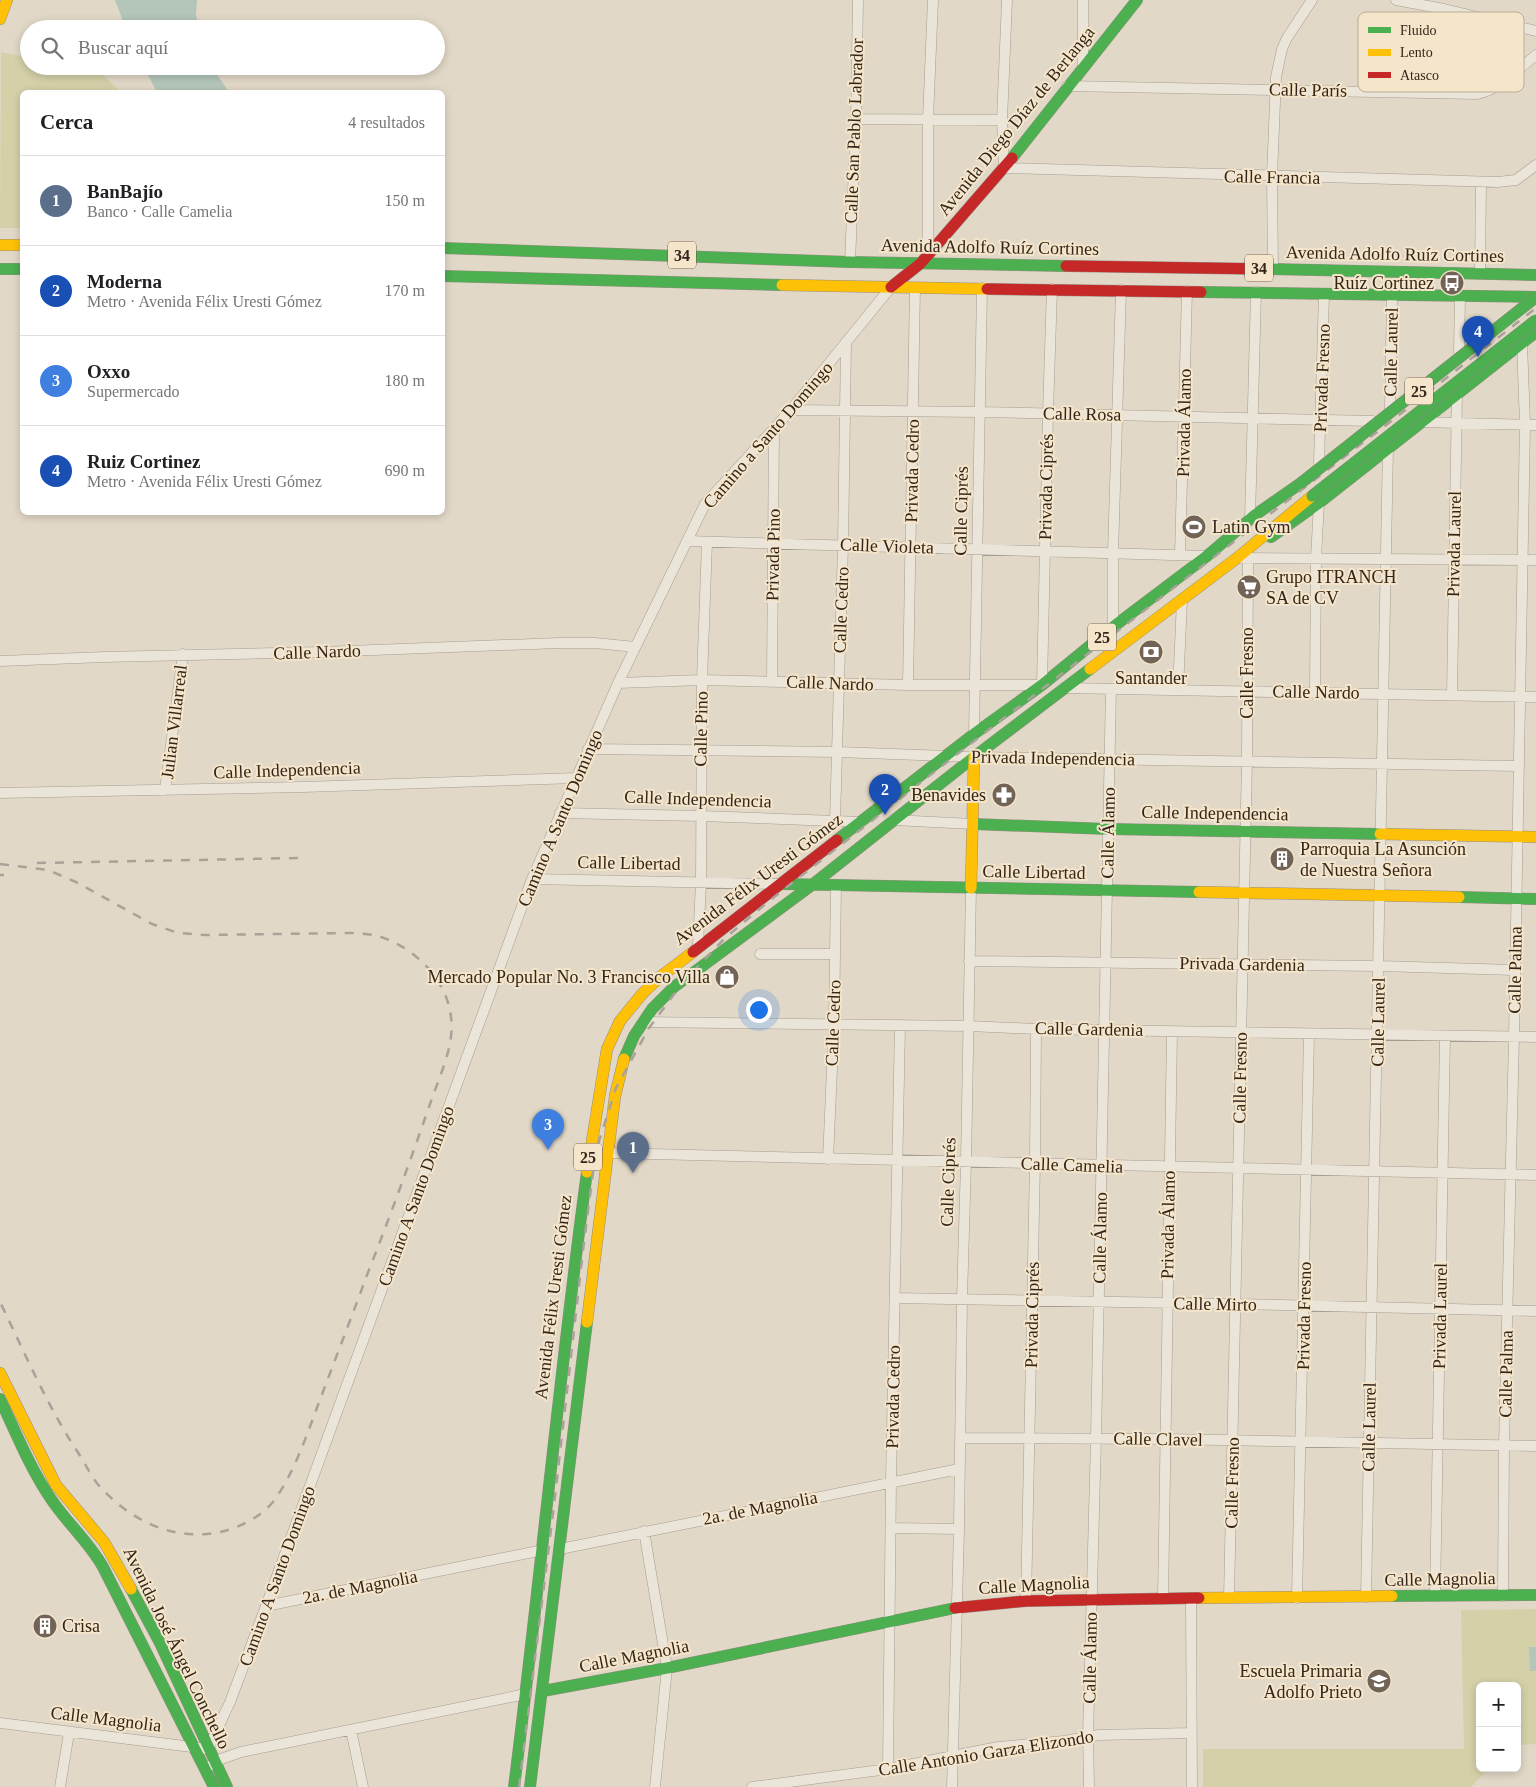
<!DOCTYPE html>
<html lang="es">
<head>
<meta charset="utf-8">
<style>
  :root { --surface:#fff; --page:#f2f2f2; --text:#202124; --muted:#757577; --line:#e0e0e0; --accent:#d93025 }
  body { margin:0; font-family:Georgia,serif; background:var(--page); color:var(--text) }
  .controls { position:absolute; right:15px; bottom:15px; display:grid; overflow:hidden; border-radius:8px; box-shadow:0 2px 8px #0003 }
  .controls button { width:45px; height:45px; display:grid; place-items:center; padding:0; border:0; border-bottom:1px solid var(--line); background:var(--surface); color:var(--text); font:25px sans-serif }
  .you { position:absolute; left:758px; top:1009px; width:18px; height:18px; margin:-12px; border:4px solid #fff; border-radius:50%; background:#1a73e8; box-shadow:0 0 0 8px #1a73e833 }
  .badge { display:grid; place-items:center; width:32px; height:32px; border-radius:50%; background:var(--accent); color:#fff; font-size:16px; font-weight:700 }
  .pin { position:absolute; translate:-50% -41px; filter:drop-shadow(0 1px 2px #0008) }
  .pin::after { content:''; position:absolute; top:26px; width:18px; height:15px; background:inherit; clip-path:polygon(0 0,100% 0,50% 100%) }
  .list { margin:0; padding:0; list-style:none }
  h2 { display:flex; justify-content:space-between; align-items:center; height:65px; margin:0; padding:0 20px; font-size:21px }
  h2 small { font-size:16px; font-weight:400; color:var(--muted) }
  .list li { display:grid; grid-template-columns:32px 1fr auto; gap:15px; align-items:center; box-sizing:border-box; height:90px; padding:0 20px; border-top:1px solid var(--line) }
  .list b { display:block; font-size:19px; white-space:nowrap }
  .list p { margin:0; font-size:16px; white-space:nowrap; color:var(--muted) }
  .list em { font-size:16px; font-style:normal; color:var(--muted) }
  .icon { flex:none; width:28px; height:28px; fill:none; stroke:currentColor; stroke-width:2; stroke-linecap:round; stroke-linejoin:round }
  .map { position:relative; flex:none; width:1536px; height:1787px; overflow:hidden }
  .search { position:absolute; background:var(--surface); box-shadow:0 2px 8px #0003; left:20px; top:20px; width:425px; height:55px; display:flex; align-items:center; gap:12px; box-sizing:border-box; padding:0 18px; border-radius:28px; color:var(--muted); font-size:19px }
  .panel { position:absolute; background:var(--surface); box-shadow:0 2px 8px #0003; left:20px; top:90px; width:425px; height:425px; border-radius:8px }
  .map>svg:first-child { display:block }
  .green { fill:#d4d1a9 }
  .water { fill:#b3c6b9 }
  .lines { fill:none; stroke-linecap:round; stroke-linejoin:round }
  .street-casing { stroke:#a69d91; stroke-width:11 }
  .fast-casing { stroke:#968d81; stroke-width:12 }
  .slow-casing { stroke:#968d81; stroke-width:12 }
  .jam-casing { stroke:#968d81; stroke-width:12 }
  .street { stroke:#eae4d9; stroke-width:10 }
  .fast { stroke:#4caf50; stroke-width:11 }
  .slow { stroke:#ffc107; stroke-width:11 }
  .jam { stroke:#c62828; stroke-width:11 }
  .rail { stroke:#a8a29a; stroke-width:2.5; stroke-dasharray:9 9; stroke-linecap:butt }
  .fast-bridge-casing { stroke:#8c8378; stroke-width:12; stroke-linecap:butt }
  .fast-bridge { stroke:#4caf50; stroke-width:11 }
  .labels { text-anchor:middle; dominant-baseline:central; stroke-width:4; stroke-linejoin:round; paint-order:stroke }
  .shield { fill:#f5e6cb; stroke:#6e5f4f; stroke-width:1 }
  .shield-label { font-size:16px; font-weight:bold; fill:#34251a }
  .street-label { font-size:18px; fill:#34251a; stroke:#f5e6cb }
  .poi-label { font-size:18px; fill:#34251a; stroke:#f5e6cb; text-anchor:end }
  .key { fill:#f5e6cb; stroke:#bbac96; stroke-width:1 }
  .key-label { font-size:14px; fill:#34251a }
</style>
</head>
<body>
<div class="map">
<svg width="1536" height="1787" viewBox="0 0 1536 1787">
  <rect width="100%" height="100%" fill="#e2d8c7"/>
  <!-- green -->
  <path class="green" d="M1,52L29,58V66H69L100,72L121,92H22V228H0Z
    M1536,1609V1744L1517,1745V1686H1480V1768H1489L1471,1787H1203V1749H1464L1461,1610Z"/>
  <!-- water -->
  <path class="water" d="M115,0H197L196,15L199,29H126Z
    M143,66H211L229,92H157Z
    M1529,1647H1536V1671H1530Z"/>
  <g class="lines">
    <defs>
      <path id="street" d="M1007,0L1002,120L1004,168L1498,182L1516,180L1536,165
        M1396,0L1444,9L1536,31
        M1083,68V0
        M1067,86L1477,94C1499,90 1518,69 1536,55
        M856,119L1002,120
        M928,255V119L933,0
        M850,262L856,119L858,0
        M1273,268L1272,176L1276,77L1282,49L1287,38L1312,0
        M1480,273L1481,182
        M846,344L843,545L835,821L861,822
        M1459,352L1460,296
        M1390,408L1392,295
        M791,410L980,412L1373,421
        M1421,422L1536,425
        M1319,463L1324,294
        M1250,519L1256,292
        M687,541L1207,556
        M1180,555L1187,291
        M1242,558L1536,560
        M1113,627V553L1121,290
        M0,661L105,657L322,652L559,643H595L635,647
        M772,681L774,428
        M618,683L702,680L908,685H1042L1048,413L1052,289
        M908,685L915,288
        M1066,688L1536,697
        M1178,690L1182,600
        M1315,692L1316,558L1319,503
        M1452,695L1457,393
        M974,734L982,288
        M588,749L838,752L974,757L1518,766
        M165,790L183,654
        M0,793L303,787L576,778
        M560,813L701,816L835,821
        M893,820L973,824
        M532,879L780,884
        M698,946L701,882L702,680L707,542
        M760,954H834
        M969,961L1379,966L1514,970
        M643,1022L969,1026L1036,1029L1536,1037
        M609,1153L1536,1175
        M828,1159L834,1024L836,886
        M895,1298L1236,1304L1536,1311
        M960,1438L1165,1439L1536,1446
        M891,1528L959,1529
        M644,1531L667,1668L655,1787
        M560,1549L959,1469
        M1435,1596L1445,1036
        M1503,1596L1504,1445L1514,1037L1525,424L1522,343
        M1366,1597L1388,447
        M1229,1598L1247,761L1248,558
        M1297,1598L1309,1034
        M1163,1599L1172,1031
        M1191,1599L1192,1787
        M1026,1601L1035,1164L1036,1029
        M266,1606L543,1550
        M0,1723L208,1749L230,1702L266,1606L532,879L618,683L705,504L791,410L891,287
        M351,1730L363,1787
        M210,1766L221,1759L241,1752L526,1694
        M888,1769L891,1482L900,1025
        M60,1787L69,1733
        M752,1787L888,1769L998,1747L1064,1741L1099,1735L1191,1733
        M952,1787L959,1529L962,1299L966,1162L971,888
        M1089,1787L1088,1736L1096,1438L1111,689"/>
      <path id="fast" d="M1012,158L1137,0
        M442,248L849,262L1066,266
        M0,269H22
        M1267,269L1536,275
        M442,276L782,285
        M1201,292L1536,297
        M1271,537L1319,503L1536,332
        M973,824L1108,829L1380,834
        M837,840L974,734L1042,685L1113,627L1207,556L1255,515L1301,483
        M782,884L1199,892
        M1459,897L1536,899
        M624,1059L634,1036L652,1009L674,987L812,885L974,757L1090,669
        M0,1399C16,1433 30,1468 51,1499C67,1523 89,1542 103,1567L214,1787
        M131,1589L160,1643L227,1787
        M1392,1596L1536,1595
        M543,1691L667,1668L955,1608
        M514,1787C540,1582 559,1377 587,1172
        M530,1787L587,1322"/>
      <path id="slow" d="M0,19L7,0
        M0,245H22
        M782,285L987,289
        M1090,669L1237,558L1312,496
        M1380,834L1536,837
        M971,888L974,757
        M1199,892L1459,897
        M587,1172L607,1049L620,1021L642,994L660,977L693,952
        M587,1322L615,1096L624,1059
        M0,1373L56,1485L104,1542L131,1589
        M1199,1598L1392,1596"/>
      <path id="jam" d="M1066,266L1267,269
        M891,287L921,263L1012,158
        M987,289L1201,292
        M693,952L837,840
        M955,1608L1026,1601L1199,1598"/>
    </defs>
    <!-- street casing -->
    <use href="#street" class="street-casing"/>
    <!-- fast casing -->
    <use href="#fast" class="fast-casing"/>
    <!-- slow casing -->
    <use href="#slow" class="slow-casing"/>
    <!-- jam casing -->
    <use href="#jam" class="jam-casing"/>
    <!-- street -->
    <use href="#street" class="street"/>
    <!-- fast -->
    <use href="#fast" class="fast"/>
    <!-- slow -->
    <use href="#slow" class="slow"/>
    <!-- jam -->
    <use href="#jam" class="jam"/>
    <!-- rail -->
    <path class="rail" d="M37,863L299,858
      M0,864L48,870L76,882L152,924L178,933L205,935L354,933C363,934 372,934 381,937C415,948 447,980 451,1017C455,1046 439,1077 430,1104C410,1162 389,1219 367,1275C351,1319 334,1362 318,1405C306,1437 295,1470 276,1498C261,1519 232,1532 207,1534C165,1537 131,1519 102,1489C93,1480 86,1465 79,1454C47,1406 25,1353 0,1302
      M0,875H4
      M519,1787L554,1505L584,1242L594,1165L599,1141L616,1088L649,1028L684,981L724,939L769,901L956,755L1399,415L1536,308"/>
    <defs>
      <path id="fast-bridge" d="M1301,483L1536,297
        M1312,496L1536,320"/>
    </defs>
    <!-- fast-bridge casing -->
    <use href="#fast-bridge" class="fast-bridge-casing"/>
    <!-- fast-bridge -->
    <use href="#fast-bridge" class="fast-bridge"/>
  </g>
  <!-- icons -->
  <defs>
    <symbol id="bus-disc" viewBox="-11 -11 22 22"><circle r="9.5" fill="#716457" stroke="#f5e6cb"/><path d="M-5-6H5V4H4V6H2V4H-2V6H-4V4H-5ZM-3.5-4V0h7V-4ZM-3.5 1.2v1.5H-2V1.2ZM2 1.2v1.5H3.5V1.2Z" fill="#fff"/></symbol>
    <symbol id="stadium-disc" viewBox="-11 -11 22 22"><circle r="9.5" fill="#716457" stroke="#f5e6cb"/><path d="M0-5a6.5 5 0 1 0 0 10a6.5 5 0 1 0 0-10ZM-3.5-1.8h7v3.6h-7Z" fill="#fff"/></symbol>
    <symbol id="supermarket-disc" viewBox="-11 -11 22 22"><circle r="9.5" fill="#716457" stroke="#f5e6cb"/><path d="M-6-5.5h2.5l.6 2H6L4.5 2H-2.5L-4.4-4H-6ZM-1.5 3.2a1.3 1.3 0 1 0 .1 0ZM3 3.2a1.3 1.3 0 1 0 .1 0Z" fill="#fff"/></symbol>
    <symbol id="bank-disc" viewBox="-11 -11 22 22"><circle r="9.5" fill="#716457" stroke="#f5e6cb"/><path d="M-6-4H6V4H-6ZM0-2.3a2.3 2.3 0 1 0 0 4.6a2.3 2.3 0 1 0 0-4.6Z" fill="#fff"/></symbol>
    <symbol id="pharmacy-disc" viewBox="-11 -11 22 22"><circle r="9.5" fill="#716457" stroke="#f5e6cb"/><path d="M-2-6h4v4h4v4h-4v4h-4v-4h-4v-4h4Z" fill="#fff"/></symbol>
    <symbol id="building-disc" viewBox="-11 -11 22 22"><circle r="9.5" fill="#716457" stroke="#f5e6cb"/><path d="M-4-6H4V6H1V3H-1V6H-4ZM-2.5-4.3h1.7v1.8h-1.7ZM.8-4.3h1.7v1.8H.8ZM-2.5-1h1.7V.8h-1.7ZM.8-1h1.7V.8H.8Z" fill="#fff"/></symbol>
    <symbol id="shop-disc" viewBox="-11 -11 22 22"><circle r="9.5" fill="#716457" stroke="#f5e6cb"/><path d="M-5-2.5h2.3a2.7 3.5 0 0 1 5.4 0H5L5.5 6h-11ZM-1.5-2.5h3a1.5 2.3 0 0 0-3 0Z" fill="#fff"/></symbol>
    <symbol id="school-disc" viewBox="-11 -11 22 22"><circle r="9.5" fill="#716457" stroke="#f5e6cb"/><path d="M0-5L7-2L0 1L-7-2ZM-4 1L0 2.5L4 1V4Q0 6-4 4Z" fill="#fff"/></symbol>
  </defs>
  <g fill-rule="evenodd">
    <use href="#bus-disc" x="1438" y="269" width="28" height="28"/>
    <use href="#stadium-disc" x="1180" y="513" width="28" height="28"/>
    <use href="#supermarket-disc" x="1235" y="573" width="28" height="28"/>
    <use href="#bank-disc" x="1137" y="638" width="28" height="28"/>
    <use href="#pharmacy-disc" x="990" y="781" width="28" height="28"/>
    <use href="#building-disc" x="1268" y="845" width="28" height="28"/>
    <use href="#shop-disc" x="713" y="963" width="28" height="28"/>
    <use href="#building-disc" x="31" y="1612" width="28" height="28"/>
    <use href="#school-disc" x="1365" y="1667" width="28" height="28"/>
  </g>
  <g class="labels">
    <!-- shield labels -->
    <g class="shield">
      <rect x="668" y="241.5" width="28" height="27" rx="4"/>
      <rect x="1245" y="254.5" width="28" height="27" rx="4"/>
      <rect x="1405" y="377.5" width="28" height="27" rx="4"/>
      <rect x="1088" y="623.5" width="28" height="27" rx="4"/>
      <rect x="574" y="1143.5" width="28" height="27" rx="4"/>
    </g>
    <g class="shield-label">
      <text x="682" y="255">34</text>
      <text x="1259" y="268">34</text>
      <text x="1419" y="391">25</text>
      <text x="1102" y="637">25</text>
      <text x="588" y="1157">25</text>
    </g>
    <!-- street labels -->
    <g class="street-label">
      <text transform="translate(1308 90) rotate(1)">Calle París</text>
      <text transform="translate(1016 121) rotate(-51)">Avenida Diego Díaz de Berlanga</text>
      <text transform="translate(854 131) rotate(-88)">Calle San Pablo Labrador</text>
      <text transform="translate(1272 177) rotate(1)">Calle Francia</text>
      <text transform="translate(990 247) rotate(1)">Avenida Adolfo Ruíz Cortines</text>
      <text transform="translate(1395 254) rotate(1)">Avenida Adolfo Ruíz Cortines</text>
      <text transform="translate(1391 352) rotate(-89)">Calle Laurel</text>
      <text transform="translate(1322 378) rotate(-88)">Privada Fresno</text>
      <text transform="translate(1082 414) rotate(1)">Calle Rosa</text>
      <text transform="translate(1184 423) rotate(-89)">Privada Álamo</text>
      <text transform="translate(768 435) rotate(-49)">Camino a Santo Domingo</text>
      <text transform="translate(912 471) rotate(-89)">Privada Cedro</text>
      <text transform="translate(1046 487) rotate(-89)">Privada Ciprés</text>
      <text transform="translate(961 511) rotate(-89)">Calle Ciprés</text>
      <text transform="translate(1454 544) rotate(-89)">Privada Laurel</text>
      <text transform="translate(887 546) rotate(2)">Calle Violeta</text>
      <text transform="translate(773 555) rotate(-89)">Privada Pino</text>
      <text transform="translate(841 610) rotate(-88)">Calle Cedro</text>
      <text transform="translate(317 652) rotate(-2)">Calle Nardo</text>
      <text transform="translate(1247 673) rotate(-90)">Calle Fresno</text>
      <text transform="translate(830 683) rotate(2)">Calle Nardo</text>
      <text transform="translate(1316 692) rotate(1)">Calle Nardo</text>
      <text transform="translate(174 722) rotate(-83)">Julian Villarreal</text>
      <text transform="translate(701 729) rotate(-89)">Calle Pino</text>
      <text transform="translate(1053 758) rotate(1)">Privada Independencia</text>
      <text transform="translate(287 770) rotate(-2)">Calle Independencia</text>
      <text transform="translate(698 799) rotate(2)">Calle Independencia</text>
      <text transform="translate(1215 813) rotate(1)">Calle Independencia</text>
      <text transform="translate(560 818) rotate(-67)">Camino A Santo Domingo</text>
      <text transform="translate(1108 833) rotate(-89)">Calle Álamo</text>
      <text transform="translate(629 863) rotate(1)">Calle Libertad</text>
      <text transform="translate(1034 872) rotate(1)">Calle Libertad</text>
      <text transform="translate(758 879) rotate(-37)">Avenida Félix Uresti Gómez</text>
      <text transform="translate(1242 964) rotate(1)">Privada Gardenia</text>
      <text transform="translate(1515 970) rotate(-89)">Calle Palma</text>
      <text transform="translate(1378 1022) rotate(-89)">Calle Laurel</text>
      <text transform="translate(833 1023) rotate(-88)">Calle Cedro</text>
      <text transform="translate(1089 1029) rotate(1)">Calle Gardenia</text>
      <text transform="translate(1240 1078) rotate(-89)">Calle Fresno</text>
      <text transform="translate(1072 1165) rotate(2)">Calle Camelia</text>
      <text transform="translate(948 1182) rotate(-88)">Calle Ciprés</text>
      <text transform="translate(416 1196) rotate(-70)">Camino A Santo Domingo</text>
      <text transform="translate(1168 1225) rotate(-89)">Privada Álamo</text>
      <text transform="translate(1100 1238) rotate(-89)">Calle Álamo</text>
      <text transform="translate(553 1297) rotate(-83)">Avenida Félix Uresti Gómez</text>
      <text transform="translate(1215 1304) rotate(1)">Calle Mirto</text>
      <text transform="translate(1032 1315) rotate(-89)">Privada Ciprés</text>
      <text transform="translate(1304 1316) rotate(-89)">Privada Fresno</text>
      <text transform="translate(1440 1316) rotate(-89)">Privada Laurel</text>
      <text transform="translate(1506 1374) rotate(-89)">Calle Palma</text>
      <text transform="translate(893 1397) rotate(-89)">Privada Cedro</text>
      <text transform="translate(1369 1427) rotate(-89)">Calle Laurel</text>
      <text transform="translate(1158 1439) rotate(1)">Calle Clavel</text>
      <text transform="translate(1232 1483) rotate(-89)">Calle Fresno</text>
      <text transform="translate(760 1508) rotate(-11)">2a. de Magnolia</text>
      <text transform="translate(277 1576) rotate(-70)">Camino A Santo Domingo</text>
      <text transform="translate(1440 1579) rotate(-1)">Calle Magnolia</text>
      <text transform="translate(1034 1585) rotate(-3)">Calle Magnolia</text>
      <text transform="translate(360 1587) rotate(-11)">2a. de Magnolia</text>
      <text transform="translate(177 1648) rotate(64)">Avenida José Ángel Conchello</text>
      <text transform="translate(634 1656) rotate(-11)">Calle Magnolia</text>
      <text transform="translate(1090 1658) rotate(-89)">Calle Álamo</text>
      <text transform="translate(106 1719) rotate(7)">Calle Magnolia</text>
      <text transform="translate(986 1753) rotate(-9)">Calle Antonio Garza Elizondo</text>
    </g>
    <!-- poi labels -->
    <g class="poi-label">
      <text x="1434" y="283">Ruíz Cortinez</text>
      <text x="1212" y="527" text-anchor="start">Latin Gym</text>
      <text x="1266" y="577" text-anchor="start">Grupo ITRANCH<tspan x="1266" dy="21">SA de CV</tspan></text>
      <text x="1151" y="678" text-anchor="middle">Santander</text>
      <text x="986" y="795">Benavides</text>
      <text x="1300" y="849" text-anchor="start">Parroquia La Asunción<tspan x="1300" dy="21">de Nuestra Señora</tspan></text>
      <text x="710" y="977">Mercado Popular No. 3 Francisco Villa</text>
      <text x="62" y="1626" text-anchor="start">Crisa</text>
      <text x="1362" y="1671">Escuela Primaria<tspan x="1362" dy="21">Adolfo Prieto</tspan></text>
    </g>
  </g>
  <!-- legend -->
  <rect x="1358" y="12" width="166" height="80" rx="8" class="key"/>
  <rect x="1368" y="27" width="23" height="6" fill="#4caf50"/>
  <rect x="1368" y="49" width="23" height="7" fill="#ffc107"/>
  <rect x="1368" y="72" width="23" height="6" fill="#c62828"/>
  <g class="key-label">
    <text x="1400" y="35">Fluido</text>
    <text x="1400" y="57">Lento</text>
    <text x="1400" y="80">Atasco</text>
  </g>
</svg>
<div class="controls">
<button>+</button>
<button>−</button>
</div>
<div class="you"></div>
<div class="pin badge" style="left:633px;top:1173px;background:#5c6f8a">1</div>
<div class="pin badge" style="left:885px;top:815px;background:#1a4fb4">2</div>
<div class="pin badge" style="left:548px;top:1150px;background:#3f7fe0">3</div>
<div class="pin badge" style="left:1478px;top:357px;background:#1a4fb4">4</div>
<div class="search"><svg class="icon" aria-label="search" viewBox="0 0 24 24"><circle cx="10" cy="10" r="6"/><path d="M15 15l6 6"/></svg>Buscar aquí</div>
<section class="panel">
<h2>Cerca<small>4 resultados</small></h2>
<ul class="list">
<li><span class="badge" style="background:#5c6f8a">1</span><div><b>BanBajío</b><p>Banco · Calle Camelia</p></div><em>150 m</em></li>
<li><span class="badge" style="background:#1a4fb4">2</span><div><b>Moderna</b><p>Metro · Avenida Félix Uresti Gómez</p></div><em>170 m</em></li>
<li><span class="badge" style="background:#3f7fe0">3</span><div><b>Oxxo</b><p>Supermercado</p></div><em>180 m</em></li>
<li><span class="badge" style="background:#1a4fb4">4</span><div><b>Ruiz Cortinez</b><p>Metro · Avenida Félix Uresti Gómez</p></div><em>690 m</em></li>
</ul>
</section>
</div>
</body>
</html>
